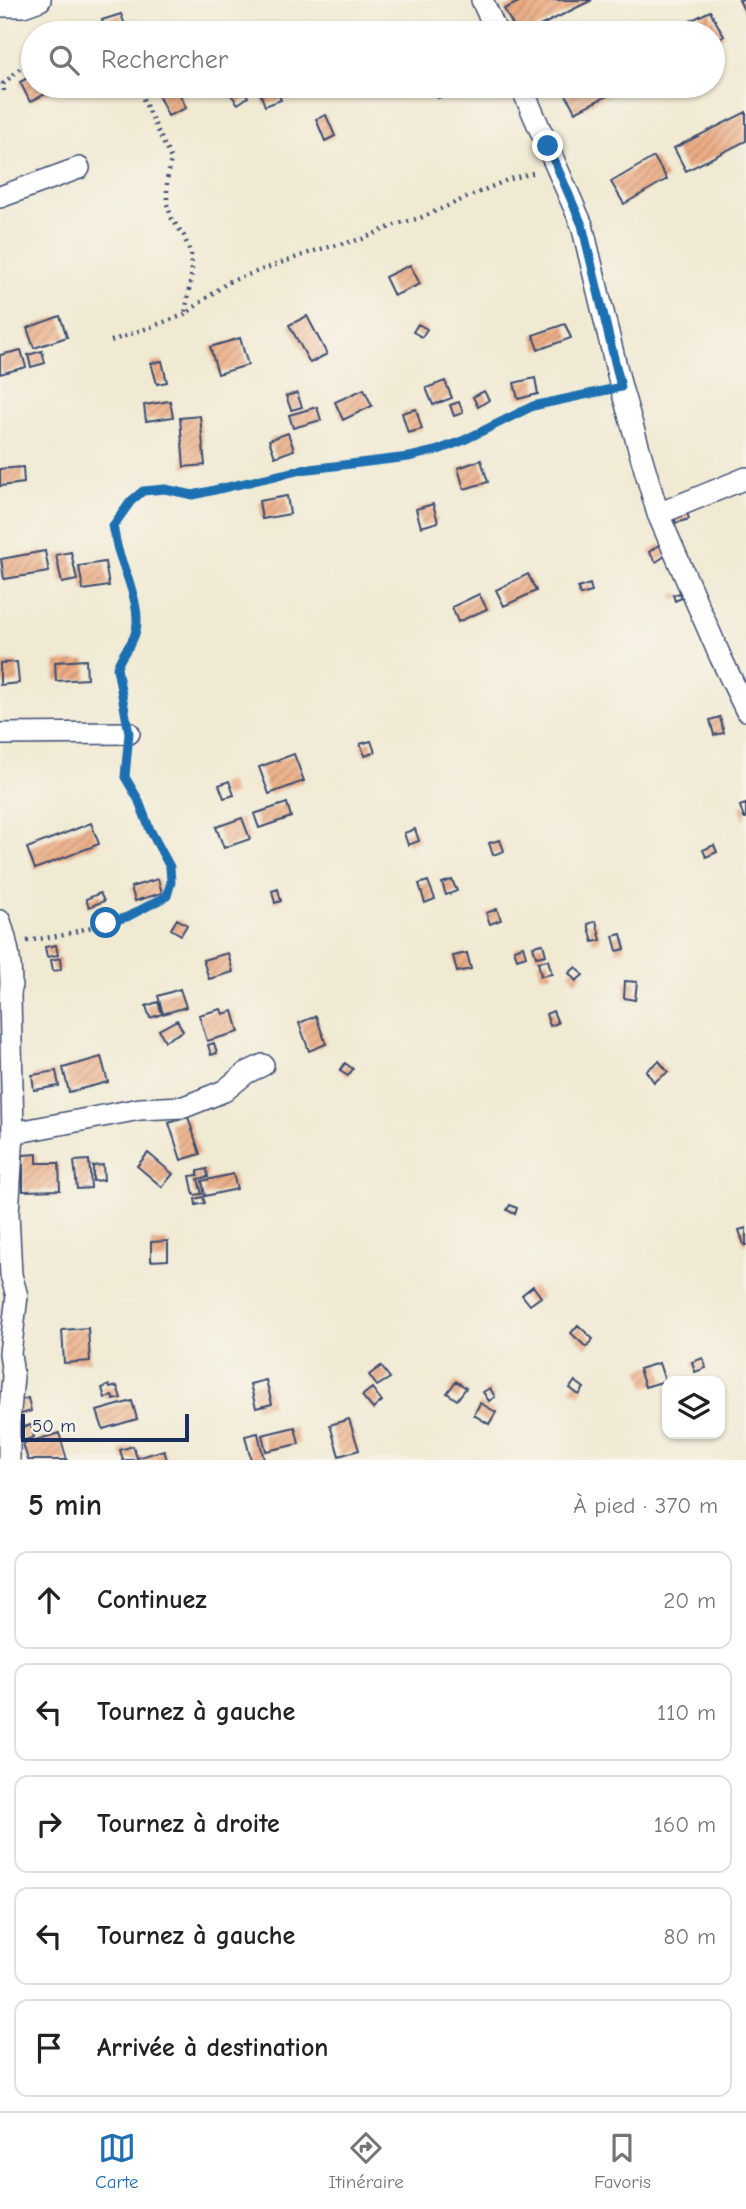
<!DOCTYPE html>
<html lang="fr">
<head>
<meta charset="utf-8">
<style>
  :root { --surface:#fff; --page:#f6f6f6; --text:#222; --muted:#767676; --line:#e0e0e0; --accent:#1f6fb2 }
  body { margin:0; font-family:"Comic Neue",sans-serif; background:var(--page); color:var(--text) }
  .controls { position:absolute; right:21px; bottom:21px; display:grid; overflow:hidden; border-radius:14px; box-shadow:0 2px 5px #0004 }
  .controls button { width:63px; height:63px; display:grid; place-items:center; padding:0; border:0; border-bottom:2px solid var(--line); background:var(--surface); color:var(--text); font:35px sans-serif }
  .scale { position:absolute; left:21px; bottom:18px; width:168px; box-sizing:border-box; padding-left:7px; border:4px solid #1b2f5e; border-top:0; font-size:19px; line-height:24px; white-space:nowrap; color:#1b2f5e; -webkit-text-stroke:5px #f7f3e8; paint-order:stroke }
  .stop { position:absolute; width:21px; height:21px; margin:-16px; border:5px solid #1f6fb2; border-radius:50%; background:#fff }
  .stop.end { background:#1f6fb2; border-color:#fff; box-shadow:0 2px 7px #0008 }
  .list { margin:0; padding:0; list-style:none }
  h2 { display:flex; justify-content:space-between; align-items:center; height:91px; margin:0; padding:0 28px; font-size:30px }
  h2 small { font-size:23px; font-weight:400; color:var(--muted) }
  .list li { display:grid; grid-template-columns:46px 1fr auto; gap:21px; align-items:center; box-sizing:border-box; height:98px; margin:0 14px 14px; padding:0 14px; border:2px solid var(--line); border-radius:14px }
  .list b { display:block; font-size:26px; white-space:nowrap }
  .list em { font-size:23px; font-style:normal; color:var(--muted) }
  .icon { flex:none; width:38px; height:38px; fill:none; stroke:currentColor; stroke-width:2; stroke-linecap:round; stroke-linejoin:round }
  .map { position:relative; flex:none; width:746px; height:1460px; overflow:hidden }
  .search { position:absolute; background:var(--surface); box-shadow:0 2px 5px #0004; left:21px; right:21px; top:21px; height:77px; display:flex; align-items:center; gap:18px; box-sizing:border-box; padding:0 24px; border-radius:38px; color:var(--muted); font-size:26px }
  .sheet { height:651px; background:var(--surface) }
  nav { display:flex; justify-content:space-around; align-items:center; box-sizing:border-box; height:98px; border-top:2px solid var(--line); background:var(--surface); font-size:19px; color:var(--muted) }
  nav a { display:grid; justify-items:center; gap:4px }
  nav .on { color:var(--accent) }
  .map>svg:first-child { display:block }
  .building { fill:url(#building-hatch) }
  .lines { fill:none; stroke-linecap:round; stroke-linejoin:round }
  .minor-casing { stroke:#3b4b70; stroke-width:24 }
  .path { stroke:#3b4b70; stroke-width:4.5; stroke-dasharray:2 5; stroke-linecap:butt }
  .minor { stroke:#fff; stroke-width:21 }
  .route { stroke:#1f6fb2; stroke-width:9 }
</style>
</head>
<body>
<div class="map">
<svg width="746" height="1460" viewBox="0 0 746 1460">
  <defs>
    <pattern id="building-hatch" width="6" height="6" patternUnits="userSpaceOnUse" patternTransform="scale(1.75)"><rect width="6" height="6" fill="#edad85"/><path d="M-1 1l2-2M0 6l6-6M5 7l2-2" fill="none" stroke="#bf8d70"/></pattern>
  </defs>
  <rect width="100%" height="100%" fill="#f7f3e8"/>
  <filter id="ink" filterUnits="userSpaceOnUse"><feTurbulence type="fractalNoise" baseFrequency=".0143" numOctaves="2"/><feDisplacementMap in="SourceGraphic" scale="14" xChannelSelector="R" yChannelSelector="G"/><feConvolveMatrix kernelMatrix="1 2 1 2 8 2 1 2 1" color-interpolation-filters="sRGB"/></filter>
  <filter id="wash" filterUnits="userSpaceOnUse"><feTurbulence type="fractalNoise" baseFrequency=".00686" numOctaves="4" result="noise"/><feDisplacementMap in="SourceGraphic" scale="28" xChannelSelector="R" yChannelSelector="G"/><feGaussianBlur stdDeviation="1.57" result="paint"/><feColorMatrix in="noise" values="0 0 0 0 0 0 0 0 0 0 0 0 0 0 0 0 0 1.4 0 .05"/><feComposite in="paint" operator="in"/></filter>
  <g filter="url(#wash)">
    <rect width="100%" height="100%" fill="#f0ead3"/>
    <g id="blocks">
      <!-- building -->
      <path class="building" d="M523,0H592L526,33H517L504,9Z
        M739,0H746V14Z
        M710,11L724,36L713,42V33H666Z
        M121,14L125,25L105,32L102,20Z
        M33,75V86H56L57,88L30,102L20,82Z
        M154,86H176L186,108L168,116Z
        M227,86H240L248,97L238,104L225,87Z
        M262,86H275L281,100L265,106L258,87Z
        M440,86H446L449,94L438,98L434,88Z
        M563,86H627L575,112L562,87Z
        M746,112V141L686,171L674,148Z
        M326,115L335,136L325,141L316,119Z
        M654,157L667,179L624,204L611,182Z
        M410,265L420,284L394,296L385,277Z
        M60,316L67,337L34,348L27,328Z
        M307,316L327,354L310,363L289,325Z
        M418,324L427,329L422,337L413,332Z
        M565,324L571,338L538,350L533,335Z
        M240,338L248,365L218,374L210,347Z
        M21,350L26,367L0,374V355Z
        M42,351L45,363L31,367L28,355Z
        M162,361L167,382L157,384L151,363Z
        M535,378L538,394L518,399L514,383Z
        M445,381L452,398L433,405L426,388Z
        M364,389L372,406L343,420L335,402Z
        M484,391L489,400L478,407L473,397Z
        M297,393L302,407L291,410L286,396Z
        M170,401L173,417L146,421L144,405Z
        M459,402L463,413L454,416L450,405Z
        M317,407L321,420L293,428L289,415Z
        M416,409L422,429L408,433L402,413Z
        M200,416L205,465L184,467L180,418Z
        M288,433L294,450L275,457L269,440Z
        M481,460L488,482L464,489L458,468Z
        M23,467L24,483L0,486V469Z
        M287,496L290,514L262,519L259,501Z
        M433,504L438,522L421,527L416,509Z
        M686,508L689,519L676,523L672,512Z
        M660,544L668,554L656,562L649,552Z
        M45,551L49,572L4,579L1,559Z
        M71,552L77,580L62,583L56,555Z
        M105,562L109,586L83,590L79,566Z
        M528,574L536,591L504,606L496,590Z
        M590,584L592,592L580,595L578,588Z
        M680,593L682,598L675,601L673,595Z
        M479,594L487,609L458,622L452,607Z
        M86,660L87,679L56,681L55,662Z
        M17,662L19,683L0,685V663Z
        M720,717L724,733L714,735L710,720Z
        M371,741L375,752L365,756L360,744Z
        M294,754L304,781L269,794L259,767Z
        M229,781L234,795L224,798L219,785Z
        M287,803L291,817L259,828L254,814Z
        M746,804V818H744L740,806Z
        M242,818L250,839L224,848L216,827Z
        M91,823L99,844L35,869L27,848Z
        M415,829L419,841L408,845L404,833Z
        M500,840L504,851L493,855L489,843Z
        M714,845L717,852L706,857L703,850Z
        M158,879L162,893L135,901L131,887Z
        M452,880L457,891L446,895L442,883Z
        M428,881L435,899L425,903L419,884Z
        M278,889L281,901L275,903L272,891Z
        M100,893L104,901L89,907L86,899Z
        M497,909L501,920L490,924L486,913Z
        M177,919L187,925L181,935L171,929Z
        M596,921L601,940L593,942L588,924Z
        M621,934L625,949L617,951L613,936Z
        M543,944L546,955L536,957L533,946Z
        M56,945L58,955L47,957L45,947Z
        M523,946L526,956L517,959L514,949Z
        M228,953L233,972L209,979L203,960Z
        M467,953L471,969L457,972L453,956Z
        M60,958L61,970L53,971L51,960Z
        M548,960L552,974L541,976L538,962Z
        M576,967L583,975L576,981L569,973Z
        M625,981L637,982L635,1000L624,998Z
        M180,989L186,1007L163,1014L158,996Z
        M158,1002L162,1014L150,1018L146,1006Z
        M221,1009L223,1014L233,1011L239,1032L207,1041L199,1015Z
        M553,1011L558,1023L550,1026L546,1014Z
        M316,1016L326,1044L309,1051L299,1023Z
        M177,1020L183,1031L165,1041L159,1030Z
        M214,1043L217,1053L211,1055L208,1045Z
        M101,1057L108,1082L69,1092L63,1068Z
        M659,1061L668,1072L654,1082L646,1071Z
        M345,1063L353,1069L348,1076L340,1071Z
        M56,1071L59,1086L34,1090L32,1075Z
        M188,1117L200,1154L181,1160L169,1123Z
        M148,1153L173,1174L162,1187L137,1166Z
        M37,1154V1163H59L60,1190L23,1191V1155Z
        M89,1160L91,1188L77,1189L74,1161Z
        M103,1165L104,1180L93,1181V1166Z
        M207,1169L208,1177L198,1179L202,1194L194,1195L190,1176L198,1175V1171Z
        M233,1174L237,1189L205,1196L202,1181Z
        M203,1197L205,1203L196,1205L195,1199Z
        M510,1205L517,1208L515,1214L507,1210Z
        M746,1228V1245H744L739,1230Z
        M168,1241V1260L151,1261V1242Z
        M533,1286L541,1297L530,1305L522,1295Z
        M578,1325L593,1339L586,1347L571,1333Z
        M88,1328L90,1361L64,1363L62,1330Z
        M703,1358L706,1368L695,1372L692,1362Z
        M659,1363L665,1381L645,1387L639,1369Z
        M381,1366L390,1378L377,1386L369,1375Z
        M266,1380L272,1404L256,1408L250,1384Z
        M456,1381L466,1388L457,1400L447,1393Z
        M575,1381L584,1388L579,1395L570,1388Z
        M109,1385L110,1388L117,1386L121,1398L114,1400L112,1396L105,1398L102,1388Z
        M372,1388L382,1401L373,1409L362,1396Z
        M490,1388L495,1397L489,1401L483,1392Z
        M28,1398L31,1411L18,1415L15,1402Z
        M132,1401L137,1419L103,1429L97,1411Z
        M480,1403L496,1412L489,1424L474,1415Z
        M349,1419L359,1450L339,1456L330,1425Z
        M31,1425L34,1437L23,1441L19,1428Z
        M295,1427L299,1444L266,1451L262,1435Z
        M59,1433L67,1460H28L23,1444Z
        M258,1433L264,1460H251L245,1436Z
        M133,1446L137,1458L164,1450L167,1460H123L120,1450Z"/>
    </g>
  </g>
  <g filter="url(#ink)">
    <use href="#blocks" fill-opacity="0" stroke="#3b4b70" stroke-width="2"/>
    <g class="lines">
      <defs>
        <path id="minor" d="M482,0L497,33
          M0,6H23L40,0
          M521,86L582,225L621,387L658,514L720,656L746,710
          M0,197L79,168
          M658,514L746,478
          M0,734L129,733
          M0,921C8,945 13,971 10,996L13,1133L8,1214L11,1275L17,1296L10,1353L13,1376L9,1422V1460
          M13,1133L140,1109L184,1107L224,1091L246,1073L263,1065"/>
      </defs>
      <!-- minor casing -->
      <use href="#minor" class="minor-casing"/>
      <!-- path -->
      <path class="path" d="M42,33L47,21
        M137,86L171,159L167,180V204L172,219L184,236L191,255L192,271L185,314
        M4,91L3,84L33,57
        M111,341L184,315L228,282L317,250L362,239L397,224L420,218L507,180L536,172
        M125,713C123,699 114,678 118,665C121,648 137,641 137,621C137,590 119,556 113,526L131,501L143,491L165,489L193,495L301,470L409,457L438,450L462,441L533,406L603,391
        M27,941L63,935L127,917L167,896L171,882L170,867L150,830L138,799L125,777L127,752"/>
      <!-- minor -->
      <use href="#minor" class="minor"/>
    </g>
  </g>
  <g class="lines" filter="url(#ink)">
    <!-- route -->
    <path class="route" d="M106,923L127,917L167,896L171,882L170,867L150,830L138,799L125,777L129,733L117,668C120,655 131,647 135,634C143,611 126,575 119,553C116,544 115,535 113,526L131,501L143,491L165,489L193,495L301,470L409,457L438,450L462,441L533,406L621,387L582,225L548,146"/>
  </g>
</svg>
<div class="controls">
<button><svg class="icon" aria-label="layers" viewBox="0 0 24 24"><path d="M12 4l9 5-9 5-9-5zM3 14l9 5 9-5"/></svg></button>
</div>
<div class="scale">50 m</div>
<div class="stop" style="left:106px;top:923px"></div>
<div class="stop end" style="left:548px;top:146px"></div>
<div class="search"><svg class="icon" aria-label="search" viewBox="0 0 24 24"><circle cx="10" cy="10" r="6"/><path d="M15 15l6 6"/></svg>Rechercher</div>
</div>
<section class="sheet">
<h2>5 min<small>À pied · 370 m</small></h2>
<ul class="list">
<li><svg class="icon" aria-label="ahead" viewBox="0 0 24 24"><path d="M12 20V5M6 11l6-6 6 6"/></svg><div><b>Continuez</b></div><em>20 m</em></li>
<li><svg class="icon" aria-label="left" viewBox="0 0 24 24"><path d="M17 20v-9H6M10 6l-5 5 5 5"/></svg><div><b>Tournez à gauche</b></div><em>110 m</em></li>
<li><svg class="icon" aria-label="right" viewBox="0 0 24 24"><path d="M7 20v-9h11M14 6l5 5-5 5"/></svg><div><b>Tournez à droite</b></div><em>160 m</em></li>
<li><svg class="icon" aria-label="left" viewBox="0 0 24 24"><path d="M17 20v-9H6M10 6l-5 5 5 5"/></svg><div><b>Tournez à gauche</b></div><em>80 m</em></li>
<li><svg class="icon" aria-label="arrive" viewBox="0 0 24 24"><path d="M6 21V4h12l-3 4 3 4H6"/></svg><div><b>Arrivée à destination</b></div></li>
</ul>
</section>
<nav>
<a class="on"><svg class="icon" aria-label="map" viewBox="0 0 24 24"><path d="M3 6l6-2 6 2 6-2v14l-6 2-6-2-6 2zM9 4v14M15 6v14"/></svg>Carte</a>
<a><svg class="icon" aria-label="directions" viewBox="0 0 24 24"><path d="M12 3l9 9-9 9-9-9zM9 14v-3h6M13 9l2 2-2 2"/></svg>Itinéraire</a>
<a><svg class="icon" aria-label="saved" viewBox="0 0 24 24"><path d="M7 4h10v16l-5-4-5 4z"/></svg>Favoris</a>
</nav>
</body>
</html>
